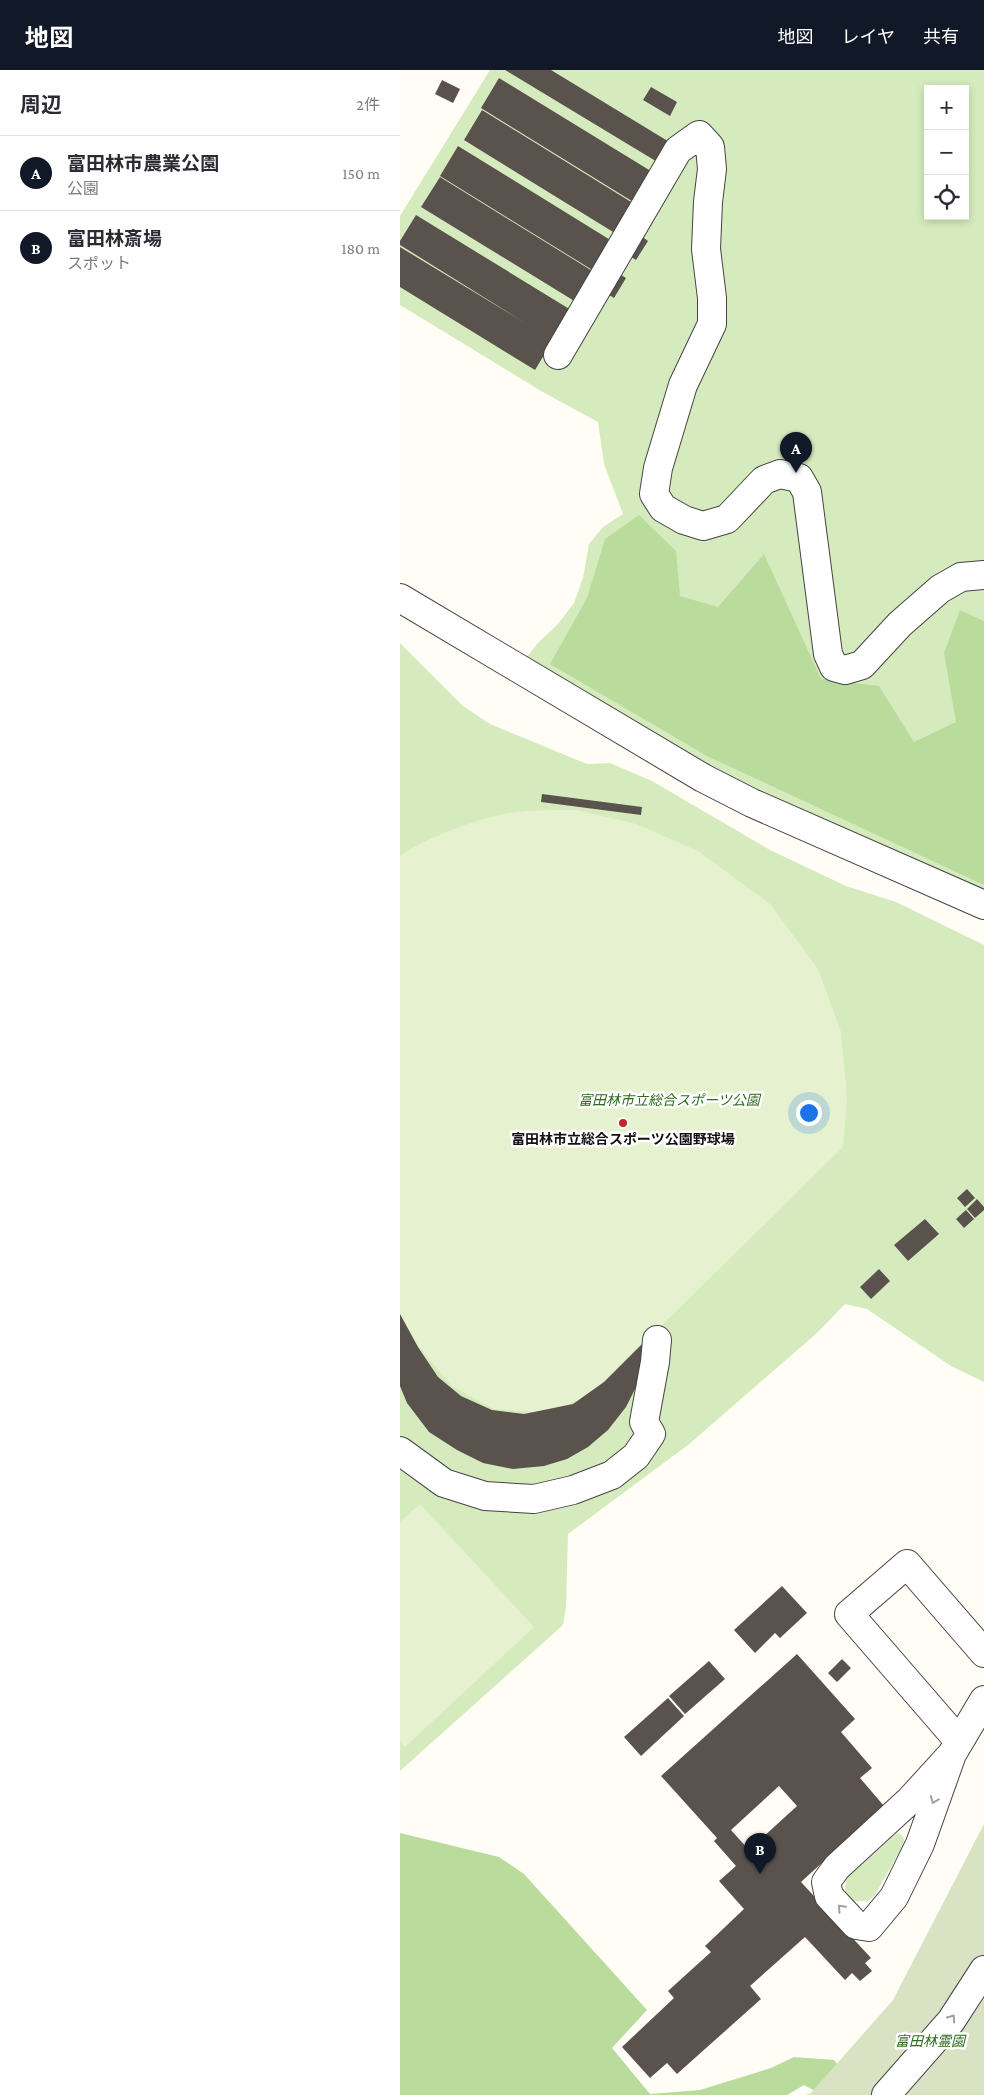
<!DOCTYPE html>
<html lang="ja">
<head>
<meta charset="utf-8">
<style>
  :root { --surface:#fff; --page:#f2f2f3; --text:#2b2b33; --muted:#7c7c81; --line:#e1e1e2; --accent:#111827 }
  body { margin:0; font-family:"Crimson Pro","Noto Sans JP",serif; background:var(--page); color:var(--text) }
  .controls { position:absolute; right:15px; top:15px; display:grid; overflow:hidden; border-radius:0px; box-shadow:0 2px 8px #0003 }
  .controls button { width:45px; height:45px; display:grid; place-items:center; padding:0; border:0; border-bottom:1px solid var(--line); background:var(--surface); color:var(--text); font:25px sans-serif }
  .you { position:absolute; left:408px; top:1042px; width:18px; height:18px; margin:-12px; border:4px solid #fff; border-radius:50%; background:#1a73e8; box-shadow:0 0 0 8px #1a73e833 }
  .badge { display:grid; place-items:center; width:32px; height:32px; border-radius:50%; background:var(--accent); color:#fff; font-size:16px; font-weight:700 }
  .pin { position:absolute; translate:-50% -41px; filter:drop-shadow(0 1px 2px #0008) }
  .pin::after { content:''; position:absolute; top:26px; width:18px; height:15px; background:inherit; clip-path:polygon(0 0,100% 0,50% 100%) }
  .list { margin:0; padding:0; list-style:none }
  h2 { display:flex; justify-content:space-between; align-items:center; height:65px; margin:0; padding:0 20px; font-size:21px }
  h2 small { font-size:16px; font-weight:400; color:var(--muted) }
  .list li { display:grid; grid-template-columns:32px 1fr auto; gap:15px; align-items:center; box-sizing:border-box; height:75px; padding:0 20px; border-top:1px solid var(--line) }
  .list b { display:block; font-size:19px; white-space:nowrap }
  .list p { margin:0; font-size:16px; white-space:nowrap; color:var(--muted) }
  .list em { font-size:16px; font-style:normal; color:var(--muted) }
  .icon { flex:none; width:28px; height:28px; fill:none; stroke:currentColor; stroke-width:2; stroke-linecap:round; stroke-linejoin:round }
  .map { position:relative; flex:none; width:584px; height:2025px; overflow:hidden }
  header { display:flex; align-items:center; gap:30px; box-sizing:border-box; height:70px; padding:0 25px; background:var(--accent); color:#fff }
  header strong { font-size:24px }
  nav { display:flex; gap:28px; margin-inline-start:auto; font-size:18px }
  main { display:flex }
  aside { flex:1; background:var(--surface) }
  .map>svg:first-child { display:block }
  .green { fill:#d5ebbd; fill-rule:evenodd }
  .forest { fill:#b9dc9c }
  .cemetery { fill:#d9e3c4 }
  .pitch { fill:#e6f2cf }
  .building { fill:#5a524d; fill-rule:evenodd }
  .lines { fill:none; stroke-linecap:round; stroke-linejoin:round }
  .minor-casing { stroke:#444; stroke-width:30 }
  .minor { stroke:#fff; stroke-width:28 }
  .oneway { stroke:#a0a0a0 }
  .poi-dot { fill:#c4262e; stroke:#fff; stroke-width:2 }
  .labels { text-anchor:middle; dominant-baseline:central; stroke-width:5; stroke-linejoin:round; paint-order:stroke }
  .park-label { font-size:14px; font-style:italic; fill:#2f6b1f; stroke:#fff }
  .poi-label { font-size:14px; font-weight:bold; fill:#111; stroke:#fff }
</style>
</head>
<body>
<header>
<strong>地図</strong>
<nav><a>地図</a><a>レイヤ</a><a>共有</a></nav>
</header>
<main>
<aside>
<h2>周辺<small>2件</small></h2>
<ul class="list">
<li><span class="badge">A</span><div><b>富田林市農業公園</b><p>公園</p></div><em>150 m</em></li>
<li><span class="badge">B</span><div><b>富田林斎場</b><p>スポット</p></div><em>180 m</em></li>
</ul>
</aside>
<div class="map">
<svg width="584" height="2025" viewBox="0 0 584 2025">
  <rect width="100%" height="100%" fill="#fffdf5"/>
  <!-- green -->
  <path class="green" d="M90,0H584V823L331,709L126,588L137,574L158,554L174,533L183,508L189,474L203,457L223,444L204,394L198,352L141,321L0,235V146ZM528,19H565V146H528Z
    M0,573L63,636L90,654L187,694L210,693L252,711L370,780L446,816L496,832L584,875V1312L551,1296L467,1239L445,1234L417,1263L288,1375L168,1464L166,1537L163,1555L0,1701Z
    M497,1763L502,1765L505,1772L475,1825L468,1831H453L445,1820L446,1809Z"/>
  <!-- forest -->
  <path class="forest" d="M239,445L276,481L280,526L318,537L364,484L421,609L479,616L514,672L556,652L544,583L560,540L584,551V815L307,686L150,594L187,528L205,469Z
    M0,1763L99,1787L124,1804L247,1940L212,1978L250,2024L300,2020L371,1998L394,1987L434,1990L459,2023L457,2025H422L404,2015L387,2025H0Z"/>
  <!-- cemetery -->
  <path class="cemetery" d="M584,1754V2025H405L411,2023L493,1930Z"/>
  <!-- pitch -->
  <path class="pitch" d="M176,740L236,754L298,781L370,834L418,899L441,962L447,1029L443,1077L251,1266L225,1296L189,1326L145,1343L94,1339L52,1316L0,1255V786C31,765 88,744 126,741C142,740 159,740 176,740Z
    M20,1434L134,1557L5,1677L0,1672V1452Z"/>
  <!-- building -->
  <path class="building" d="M105,0H151L271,73L259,93Z
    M99,8L254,103L235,133L81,38Z
    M42,10L60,19L53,33L35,24Z
    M251,17L277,32L270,46L243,30Z
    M82,40L236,135L218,165L64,70Z
    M58,76L212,171L194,201L40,106Z
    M40,107L194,202L176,232L21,137Z
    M16,145L171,240L135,300L0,217V177L127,254L0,175V171Z
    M236,162L248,171L236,190L223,182Z
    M213,200L226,208L214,228L201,220Z
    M142,724L242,737L241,745L141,732Z
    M567,1119L575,1128L565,1137L557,1128Z
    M577,1129L584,1137V1140L575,1148L567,1139Z
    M566,1140L574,1149L564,1158L556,1149Z
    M525,1149L539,1164L508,1191L494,1175Z
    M479,1199L490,1211L471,1229L460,1217Z
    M0,1244L18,1277L38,1307L61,1326L92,1340L124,1344L173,1334L204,1312L245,1271L244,1301L226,1337L208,1360L188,1377L167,1389L144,1396L113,1399L83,1393L57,1380L29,1362L7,1333L0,1316Z
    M382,1516L407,1543L380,1568L375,1563L355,1583L334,1560Z
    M397,1584L455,1649L441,1662L472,1698L460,1708L484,1736L401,1812L471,1888L465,1893L472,1901L460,1911L452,1903L445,1910L405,1867L350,1916L361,1929L277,2004L267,1993L250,2008L222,1977L274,1928L268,1921L311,1882L305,1876L344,1839L319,1811L336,1796L314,1771L317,1768L261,1706ZM379,1716L397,1736L349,1780L331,1760Z
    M442,1589L451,1598L437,1612L428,1603Z
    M309,1591L325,1609L285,1644L269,1626Z
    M268,1628L284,1646L241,1686L224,1667Z"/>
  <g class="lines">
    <defs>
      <path id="minor" d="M158,285L278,80L299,65L310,77L312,99L308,132L306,179L312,228V254L283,315L258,398L254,424L263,438L284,450L303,456L327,449L364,410L380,404L399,408L407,422L428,584L434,597L445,600L462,595L500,554L540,519L561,507L584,505
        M0,528L303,708L352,733L584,835
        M0,1381L44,1413L85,1426L134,1429L173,1420L212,1405L236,1386L251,1364L244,1352L255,1292L257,1270
        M561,1668L552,1663L449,1544L507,1494L584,1583
        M552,1684L510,1730L437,1797L426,1812L429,1826L456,1855L469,1857L494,1827L520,1774L552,1684L584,1630
        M486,2025L551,1951L584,1900"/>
    </defs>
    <!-- minor casing -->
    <use href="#minor" class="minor-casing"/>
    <!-- minor -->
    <use href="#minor" class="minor"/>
  </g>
  <!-- one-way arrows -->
  <defs><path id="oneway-chevron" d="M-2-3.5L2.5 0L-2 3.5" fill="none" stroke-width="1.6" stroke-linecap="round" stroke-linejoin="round" transform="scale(1.25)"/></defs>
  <g class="oneway">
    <use href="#oneway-chevron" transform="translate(534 1730) rotate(111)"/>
    <use href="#oneway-chevron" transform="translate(441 1838) rotate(-133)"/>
    <use href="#oneway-chevron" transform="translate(552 1948) rotate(-55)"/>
  </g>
  <!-- markers -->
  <circle class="poi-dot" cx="223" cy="1053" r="5"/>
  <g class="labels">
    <!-- park labels -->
    <g class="park-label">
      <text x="269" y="1030">富田林市立総合スポーツ公園</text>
      <text x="530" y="1971">富田林霊園</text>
    </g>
    <!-- poi labels -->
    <g class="poi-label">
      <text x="223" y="1069">富田林市立総合スポーツ公園野球場</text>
    </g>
  </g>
</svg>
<div class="controls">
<button>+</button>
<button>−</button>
<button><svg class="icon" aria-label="locate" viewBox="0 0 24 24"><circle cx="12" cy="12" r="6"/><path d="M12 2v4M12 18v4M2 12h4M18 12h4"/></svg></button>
</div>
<div class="you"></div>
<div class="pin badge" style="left:396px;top:403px">A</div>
<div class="pin badge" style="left:360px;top:1804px">B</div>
</div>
</main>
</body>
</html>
